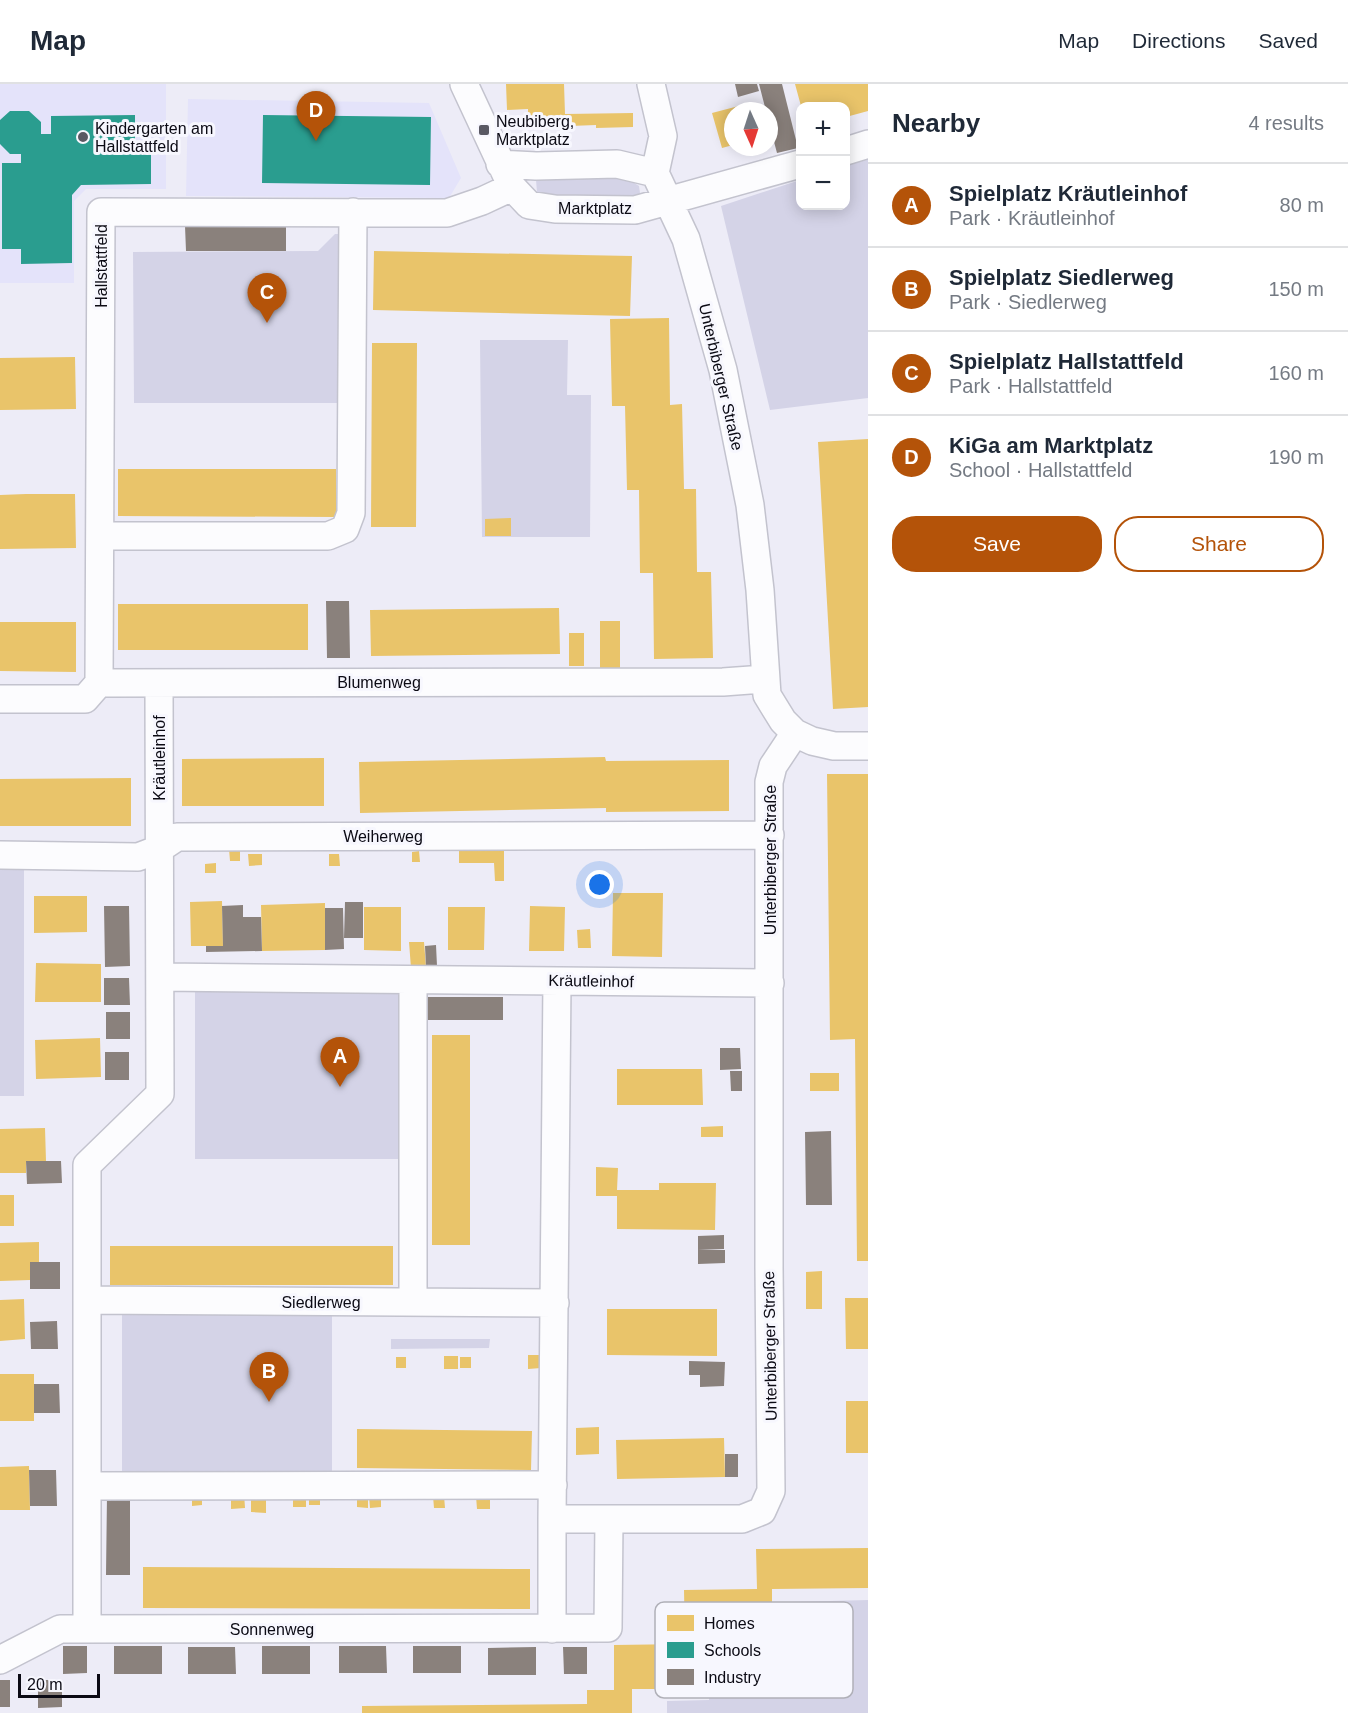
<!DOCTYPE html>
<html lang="en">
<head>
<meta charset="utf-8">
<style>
  :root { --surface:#fff; --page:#f2f2f3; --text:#1f2937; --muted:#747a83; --line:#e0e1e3; --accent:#b45309 }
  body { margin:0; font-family:Helvetica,sans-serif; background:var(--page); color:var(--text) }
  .controls { position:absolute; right:18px; top:18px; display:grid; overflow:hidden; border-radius:12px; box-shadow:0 3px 15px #0003 }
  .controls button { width:54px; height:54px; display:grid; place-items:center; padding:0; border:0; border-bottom:2px solid var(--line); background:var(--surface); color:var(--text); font:30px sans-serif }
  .compass { position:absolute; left:724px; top:18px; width:54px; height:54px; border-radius:50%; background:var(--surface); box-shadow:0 3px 15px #0003; rotate:177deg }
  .scale { position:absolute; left:18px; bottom:15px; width:82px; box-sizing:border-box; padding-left:6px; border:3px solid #0b0a14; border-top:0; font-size:16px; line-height:21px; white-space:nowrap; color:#0b0a14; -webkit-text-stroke:4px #f7f7fe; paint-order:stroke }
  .you { position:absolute; left:600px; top:801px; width:21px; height:21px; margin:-15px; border:4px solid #fff; border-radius:50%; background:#1a73e8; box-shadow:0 0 0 9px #1a73e833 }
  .badge { display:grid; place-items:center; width:39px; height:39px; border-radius:50%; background:var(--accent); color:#fff; font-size:20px; font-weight:700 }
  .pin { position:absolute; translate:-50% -50px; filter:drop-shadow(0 2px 3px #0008) }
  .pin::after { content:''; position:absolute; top:32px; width:21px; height:18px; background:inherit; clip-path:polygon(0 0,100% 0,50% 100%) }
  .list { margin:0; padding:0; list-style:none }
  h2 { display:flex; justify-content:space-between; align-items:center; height:78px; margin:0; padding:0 24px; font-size:26px }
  h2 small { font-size:20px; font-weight:400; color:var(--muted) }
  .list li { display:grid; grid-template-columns:39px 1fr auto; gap:18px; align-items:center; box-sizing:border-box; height:84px; padding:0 24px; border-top:2px solid var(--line) }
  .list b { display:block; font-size:22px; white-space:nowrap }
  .list p { margin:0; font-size:20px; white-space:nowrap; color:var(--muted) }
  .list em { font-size:20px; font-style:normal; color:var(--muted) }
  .actions { display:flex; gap:12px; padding:18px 24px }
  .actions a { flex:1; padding:14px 0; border:2px solid var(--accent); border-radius:24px; text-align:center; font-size:21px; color:var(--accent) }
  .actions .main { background:var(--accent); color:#fff }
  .map { position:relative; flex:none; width:868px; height:1629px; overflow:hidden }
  header { display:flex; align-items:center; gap:36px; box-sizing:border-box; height:84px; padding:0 30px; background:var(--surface); border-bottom:2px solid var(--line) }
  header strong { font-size:28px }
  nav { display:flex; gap:33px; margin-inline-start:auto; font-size:21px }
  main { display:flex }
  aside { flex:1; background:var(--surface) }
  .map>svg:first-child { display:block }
  .built { fill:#e4e3fa }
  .green { fill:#d4d3e7 }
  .homes { fill:#e9c46a }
  .schools { fill:#2a9d8f }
  .industry { fill:#8a817c }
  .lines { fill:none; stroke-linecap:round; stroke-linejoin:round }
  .minor-casing { stroke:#c3c3ce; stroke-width:30 }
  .minor { stroke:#fcfcfe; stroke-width:27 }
  .poi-dot { fill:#5a5963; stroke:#f7f7fe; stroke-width:2 }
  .labels { text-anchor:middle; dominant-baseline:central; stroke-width:6; stroke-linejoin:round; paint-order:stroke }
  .poi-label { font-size:16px; fill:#0b0a14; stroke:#f7f7fe; text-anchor:start }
  .street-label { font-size:16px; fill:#0b0a14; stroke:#f7f7fe }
  .key { fill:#f7f7fe; stroke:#b0b0b8; stroke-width:1.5 }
  .key-label { font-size:16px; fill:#0b0a14 }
</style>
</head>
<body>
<header>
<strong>Map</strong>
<nav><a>Map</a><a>Directions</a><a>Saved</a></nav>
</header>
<main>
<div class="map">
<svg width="868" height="1629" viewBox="0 0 868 1629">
  <rect width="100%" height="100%" fill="#edecf7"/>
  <!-- built -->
  <path class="built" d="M0,0H166V105H86L74,117V199H0Z
    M188,15L429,19L461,94L449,114L186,112Z"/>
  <!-- green -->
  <path class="green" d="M868,75V314L770,326L721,122L800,96V122H846V82Z
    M614,91L628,95L639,102L640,109L634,117L541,113L537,108L536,96L542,93Z
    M335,150H339L340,319H134L133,168L318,167Z
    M480,256H568L567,311H591L590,453H482Z
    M0,759H24V1012H0Z
    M195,908H403V1075H195Z
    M122,1226H332V1397H122Z
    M391,1255H490L489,1264L391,1265Z
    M868,1516V1629H667V1617L709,1616V1555L786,1554L791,1539L792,1518Z"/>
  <!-- homes -->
  <path class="homes" d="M506,0H564L565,30L633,29V43L596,44V41L570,42L571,44L528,45V25L507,26Z
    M795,0H868V27L846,33V22H801Z
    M750,19L752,27H733V61L722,64L712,29Z
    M374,167L632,172L630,232L373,226Z
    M669,234L670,321L682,320L684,405H696L697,488H711L713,574L654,575L653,489H640L639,406H627L625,322H612L610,235Z
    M372,259H417L416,443H371Z
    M75,273L76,325L0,326V274Z
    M868,355V623L833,625L818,358Z
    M118,385H336V433L118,432Z
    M26,410H75L76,464L0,465V411Z
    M511,434V452H485V435Z
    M118,520H308V566H118Z
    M559,524L560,570L371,572L370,526Z
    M600,537H620V585H600Z
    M0,538H76V588L0,587Z
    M569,549H584V582H569Z
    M605,673L606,677L729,676V727L606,728V724L360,729L359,678Z
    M324,674V722H182V675Z
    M827,690H868V1177H857L855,955L830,956Z
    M131,694V742H0V695Z
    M459,764H504V797H495L494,779H459Z
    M229,765H240V777H230Z
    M419,767L420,778H412V768Z
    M248,770H262V781L249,782Z
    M329,770H339L340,782H329Z
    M216,779V789H205V780Z
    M613,809H663L662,873L612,872Z
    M34,812H87V848L34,849Z
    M222,817L223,862H191L190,818Z
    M325,819V866L262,867L261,821Z
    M530,822L565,823L564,867H529Z
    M364,823H401V867L364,866Z
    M448,823H485L484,866H448Z
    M590,845L591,864H578L577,846Z
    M409,858H424L426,883L411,884Z
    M36,879L101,880V918H35Z
    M432,951H470V1161H432Z
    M100,954L101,993L36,995L35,956Z
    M617,985H702L703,1021H617Z
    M810,989H839V1007H810Z
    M723,1042V1053H701V1043Z
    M45,1044L46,1077H26V1089H0V1045Z
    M596,1083L618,1084L617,1106H659V1099H716L715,1146L617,1145V1112H596Z
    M0,1111H14V1142H0Z
    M39,1158V1178H30V1196L0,1197V1159Z
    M110,1162H393V1201H110Z
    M822,1187V1225H806V1188Z
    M845,1214H868V1265H846Z
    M24,1215L25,1255L0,1257V1216Z
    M607,1225H717V1272L607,1271Z
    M528,1271H541V1284L528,1285Z
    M444,1272H458V1285H444Z
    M396,1273H406V1284H396Z
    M460,1273H471V1284H460Z
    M0,1290H34V1337H0Z
    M846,1317H868V1369H846Z
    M599,1343V1370L576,1371V1344Z
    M357,1345L532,1347L531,1386L357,1384Z
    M724,1354L725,1393L617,1395L616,1356Z
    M29,1382L30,1426H0V1383Z
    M231,1409H244L245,1424L231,1425Z
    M320,1410V1421H309V1411Z
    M192,1411H202V1421L192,1422Z
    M293,1411H306V1423H293Z
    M357,1411L368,1412V1424L357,1423Z
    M381,1411V1423L370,1424L369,1412Z
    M251,1412H266V1429L251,1428Z
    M433,1412H444L445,1424H434Z
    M476,1412H490V1425H477Z
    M868,1464V1504L772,1505V1546L698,1547V1560H703V1605H632V1629H362V1622L587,1620V1606H614V1561L685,1560L684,1506L757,1505L756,1465Z
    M143,1483L530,1485V1525L143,1524Z"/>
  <!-- schools -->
  <path class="schools" d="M10,27H29L41,38V50H51V32L135,31V57H151V100L81,101L72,111V179L21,180V165H2V79H21V70H10L0,60V36Z
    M263,31L431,33L430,101L262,99Z"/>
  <!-- industry -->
  <path class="industry" d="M735,0H757L759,7L738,13Z
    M759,0H782L798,64L777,69L769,39V27H766Z
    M185,142H286V167H186Z
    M326,517H349L350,574H327Z
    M345,818H363V854H344Z
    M243,821V833H261L262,867L206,868V862H223L222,822Z
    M104,822H129L130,882L105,883Z
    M325,824H343L344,865L325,866Z
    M436,861L437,882L426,883L425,862Z
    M104,894H129L130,921H104Z
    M423,913H503V936H423Z
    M106,928H130V955H106Z
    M720,964H740L741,985L720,986Z
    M105,968H129V996H105Z
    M730,987H742V1007H731Z
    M831,1047L832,1121H806L805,1048Z
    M26,1077H61L62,1099L27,1100Z
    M724,1151V1165L698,1166V1152Z
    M698,1166H725V1179L698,1180Z
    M30,1178H60V1205H30Z
    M57,1237L58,1265H31L30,1238Z
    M689,1277L725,1278L724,1302L700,1303V1291H689Z
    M34,1300H59L60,1329H34Z
    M725,1370H738V1393H725Z
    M29,1386H56L57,1422H30Z
    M107,1411H130V1491H106Z
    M63,1562H87V1589L63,1590Z
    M114,1562H162V1590H114Z
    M262,1562H310V1590H262Z
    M339,1562H386L387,1589H339Z
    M413,1562H461V1589H413Z
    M188,1563H235L236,1590H188Z
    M536,1563V1591H488V1564Z
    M563,1563H587V1590H564Z
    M0,1596H10V1623H0Z
    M38,1596H62V1623L38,1624Z"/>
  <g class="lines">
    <defs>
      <path id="minor" d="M464,0L512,103L529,121L555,125L635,126L800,80
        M651,0L663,52L655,89
        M846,67L868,60
        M500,80L536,82L617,80L655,89L686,155L723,286L750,421L760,506L767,611L783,637L795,649L812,657L834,662H868
        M100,452H328L345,445L351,429L353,128
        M99,599L101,128L447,129L482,117L512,103
        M0,615H85L99,599L723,598L765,595
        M0,771L138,773L159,765L177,753L770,751
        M160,893L770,899
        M413,896V1218
        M87,1216L555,1219
        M87,1402L553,1401
        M552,1435L557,897
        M87,1545V1081L160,1010L159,599
        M552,1545V1435H742L762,1427L771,1407L769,1182V698L773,682L795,649
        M0,1576L60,1545L608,1544L609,1435"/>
    </defs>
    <!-- minor casing -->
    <use href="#minor" class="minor-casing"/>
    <!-- minor -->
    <use href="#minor" class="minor"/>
  </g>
  <!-- markers -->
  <g class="poi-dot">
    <rect x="478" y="40" width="12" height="12" rx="3"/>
    <circle cx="83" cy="53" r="6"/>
  </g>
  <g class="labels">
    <!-- poi labels -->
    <g class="poi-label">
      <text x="496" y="37">Neubiberg,<tspan x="496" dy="18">Marktplatz</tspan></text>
      <text x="95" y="44">Kindergarten am<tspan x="95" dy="18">Hallstattfeld</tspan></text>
    </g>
    <!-- street labels -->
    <g class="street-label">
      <text x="595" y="124">Marktplatz</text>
      <text transform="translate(101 182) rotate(-90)">Hallstattfeld</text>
      <text transform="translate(721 293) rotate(77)">Unterbiberger Straße</text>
      <text x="379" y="598">Blumenweg</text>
      <text transform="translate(159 674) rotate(-90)">Kräutleinhof</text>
      <text x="383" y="752">Weiherweg</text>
      <text transform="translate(770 776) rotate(-90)">Unterbiberger Straße</text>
      <text transform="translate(591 897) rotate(1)">Kräutleinhof</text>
      <text x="321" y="1218">Siedlerweg</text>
      <text transform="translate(770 1262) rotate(-91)">Unterbiberger Straße</text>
      <text x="272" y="1545">Sonnenweg</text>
    </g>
  </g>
  <!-- legend -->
  <rect x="655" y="1518" width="198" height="96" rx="9" class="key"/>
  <rect x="667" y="1531" width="27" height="16" fill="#e9c46a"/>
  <rect x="667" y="1558" width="27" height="16" fill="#2a9d8f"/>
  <rect x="667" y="1585" width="27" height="16" fill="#8a817c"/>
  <g class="key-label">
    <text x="704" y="1545">Homes</text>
    <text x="704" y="1572">Schools</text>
    <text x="704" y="1599">Industry</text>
  </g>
</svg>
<div class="controls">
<button>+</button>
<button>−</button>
</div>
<svg class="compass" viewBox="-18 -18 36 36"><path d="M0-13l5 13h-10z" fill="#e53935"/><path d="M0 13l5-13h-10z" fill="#747a83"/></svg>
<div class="scale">20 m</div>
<div class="you"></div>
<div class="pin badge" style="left:340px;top:1003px">A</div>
<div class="pin badge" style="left:269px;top:1318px">B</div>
<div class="pin badge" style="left:267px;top:239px">C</div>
<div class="pin badge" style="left:316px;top:57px">D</div>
</div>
<aside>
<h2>Nearby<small>4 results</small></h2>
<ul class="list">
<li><span class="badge">A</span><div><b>Spielplatz Kräutleinhof</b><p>Park · Kräutleinhof</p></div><em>80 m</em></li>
<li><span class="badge">B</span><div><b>Spielplatz Siedlerweg</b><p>Park · Siedlerweg</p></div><em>150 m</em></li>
<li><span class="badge">C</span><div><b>Spielplatz Hallstattfeld</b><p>Park · Hallstattfeld</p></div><em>160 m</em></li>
<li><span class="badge">D</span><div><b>KiGa am Marktplatz</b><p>School · Hallstattfeld</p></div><em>190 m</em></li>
</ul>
<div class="actions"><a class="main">Save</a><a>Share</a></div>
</aside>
</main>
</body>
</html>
